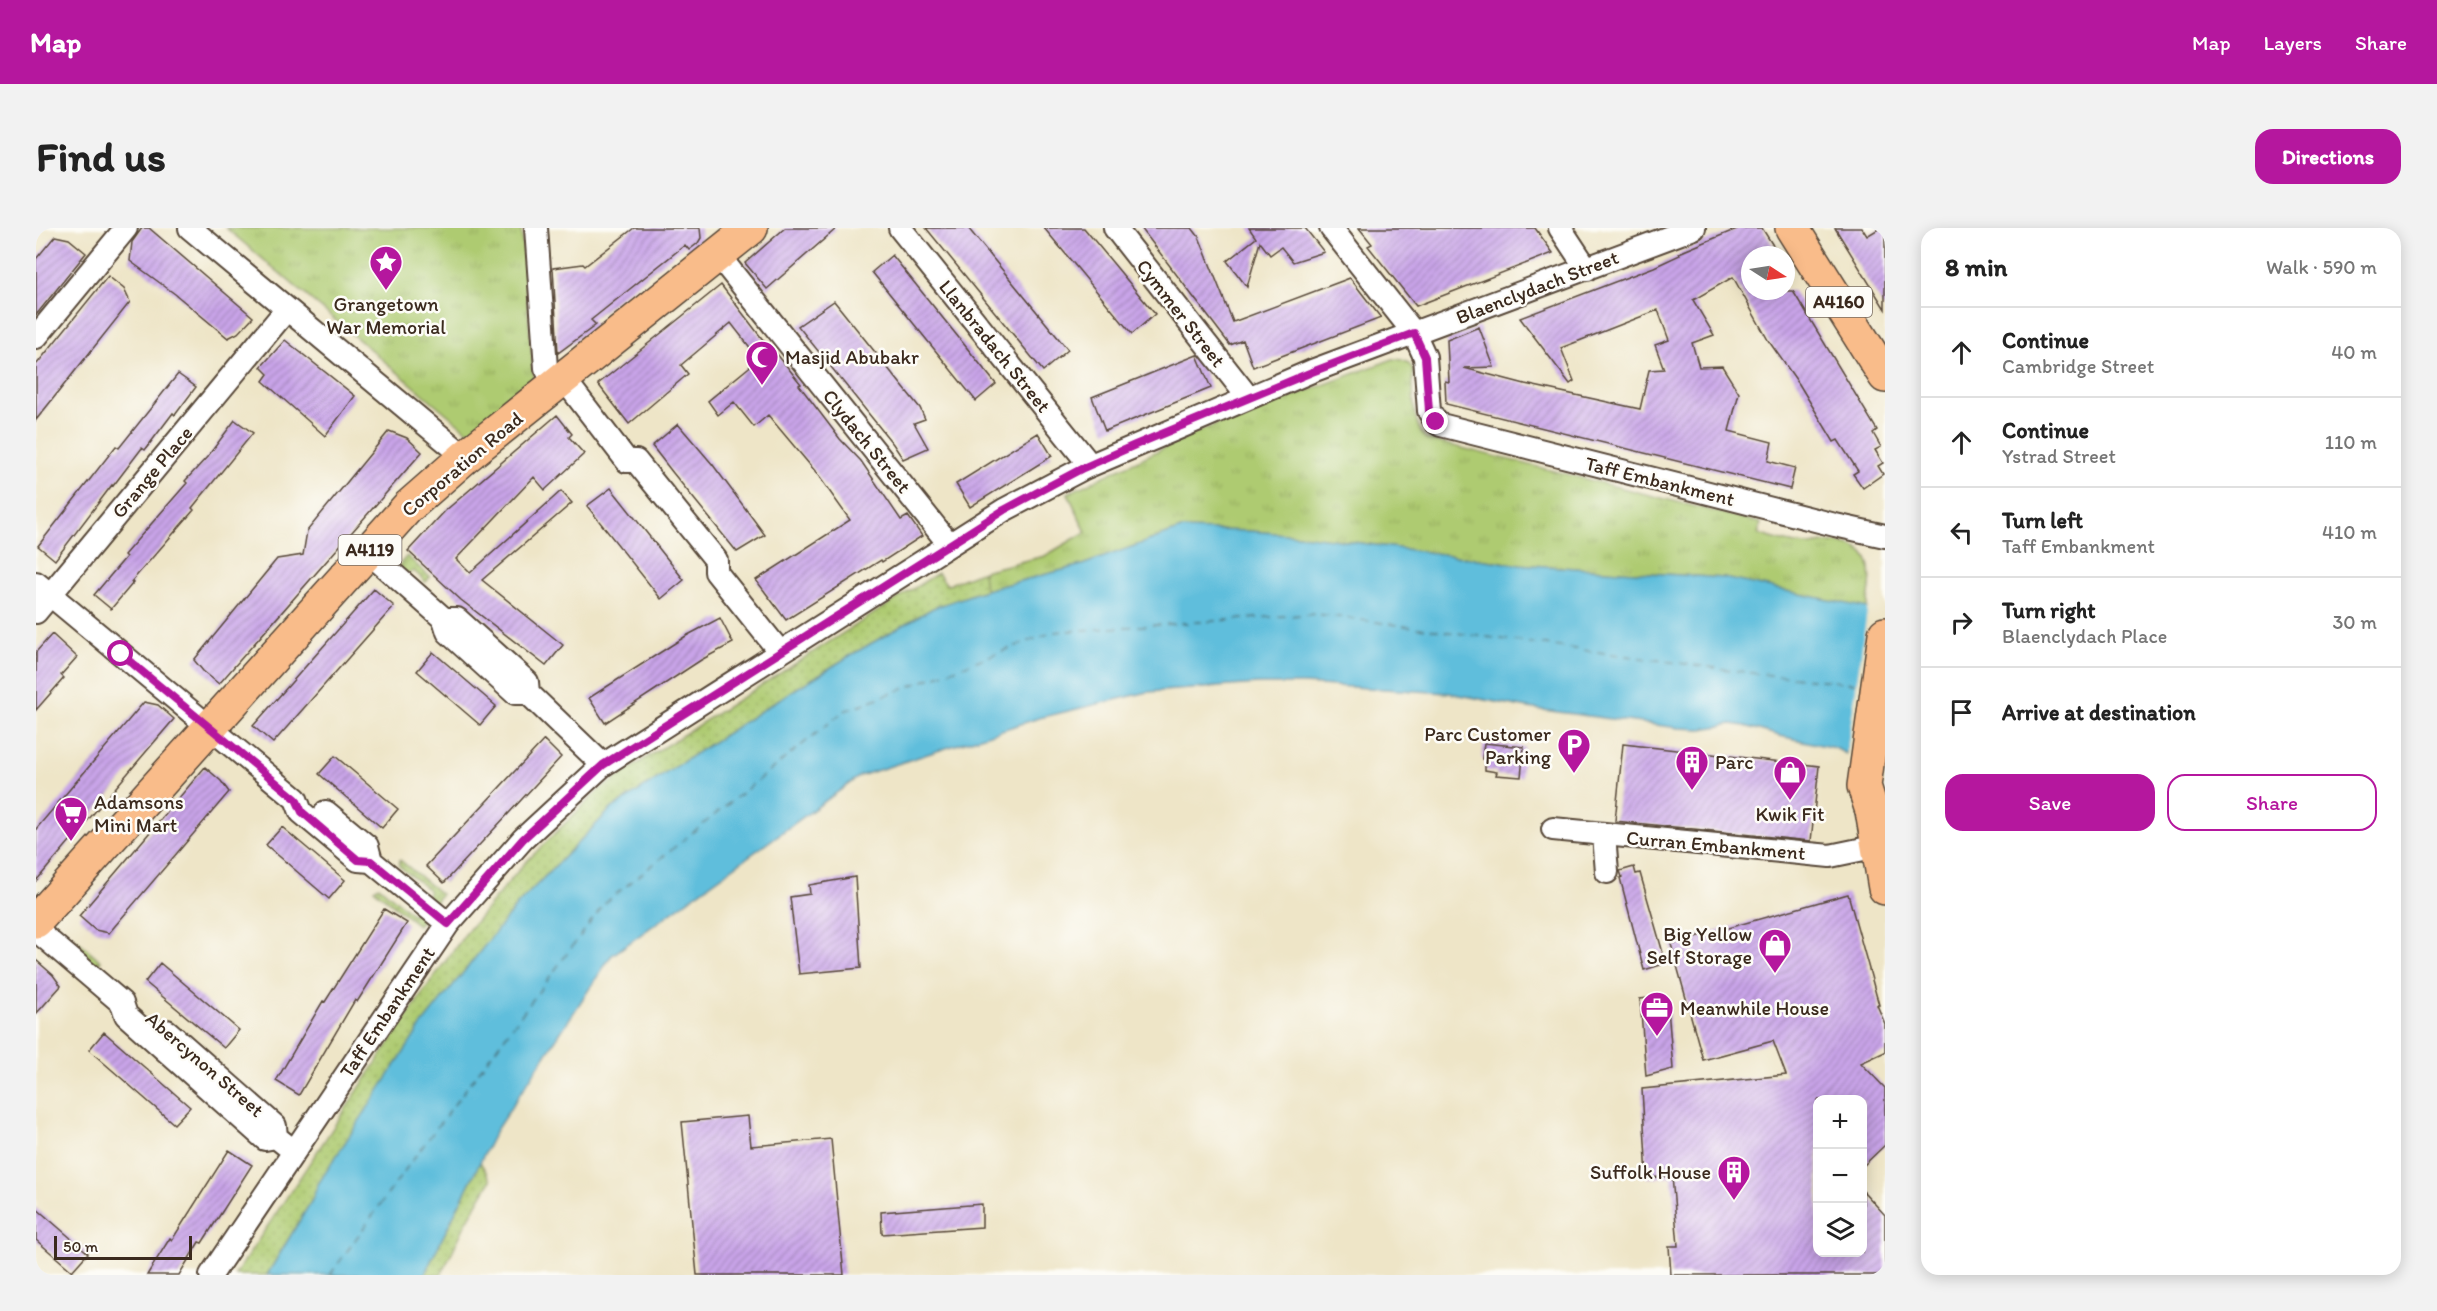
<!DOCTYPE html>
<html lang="en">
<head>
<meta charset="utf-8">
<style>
  :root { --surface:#fff; --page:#f2f2f2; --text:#222; --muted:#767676; --line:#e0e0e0; --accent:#b5179e }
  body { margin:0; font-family:Itim,sans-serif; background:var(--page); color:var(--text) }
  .controls { position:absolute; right:18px; bottom:18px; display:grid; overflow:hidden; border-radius:12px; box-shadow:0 3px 15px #0003 }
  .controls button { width:54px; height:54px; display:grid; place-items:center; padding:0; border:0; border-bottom:2px solid var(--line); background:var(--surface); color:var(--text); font:30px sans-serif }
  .compass { position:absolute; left:1705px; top:18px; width:54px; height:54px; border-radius:50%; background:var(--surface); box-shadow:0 3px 15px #0003; rotate:102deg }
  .scale { position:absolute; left:18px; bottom:15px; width:138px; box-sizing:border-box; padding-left:6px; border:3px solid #3b2a1e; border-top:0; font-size:16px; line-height:21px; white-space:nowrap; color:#3b2a1e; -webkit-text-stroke:4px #fdfcf7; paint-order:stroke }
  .stop { position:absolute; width:18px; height:18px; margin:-14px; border:4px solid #b5179e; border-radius:50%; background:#fff }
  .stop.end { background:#b5179e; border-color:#fff; box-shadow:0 2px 6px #0008 }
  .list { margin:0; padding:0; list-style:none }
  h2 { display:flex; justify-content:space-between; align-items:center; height:78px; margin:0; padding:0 24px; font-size:26px }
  h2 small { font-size:20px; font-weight:400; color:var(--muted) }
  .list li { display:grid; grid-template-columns:39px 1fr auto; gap:18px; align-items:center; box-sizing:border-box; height:90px; padding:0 24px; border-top:2px solid var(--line) }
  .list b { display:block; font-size:22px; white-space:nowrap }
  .list p { margin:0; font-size:20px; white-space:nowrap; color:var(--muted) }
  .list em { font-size:20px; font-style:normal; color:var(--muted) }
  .actions { display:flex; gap:12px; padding:18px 24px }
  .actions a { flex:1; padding:14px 0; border:2px solid var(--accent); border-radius:18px; text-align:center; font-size:21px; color:var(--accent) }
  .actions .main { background:var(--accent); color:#fff }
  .icon { flex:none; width:33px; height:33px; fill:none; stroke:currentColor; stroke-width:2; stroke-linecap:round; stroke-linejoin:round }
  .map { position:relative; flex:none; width:1849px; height:1047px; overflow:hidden; border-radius:18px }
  header { display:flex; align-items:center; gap:36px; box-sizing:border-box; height:84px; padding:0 30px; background:var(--accent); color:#fff }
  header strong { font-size:28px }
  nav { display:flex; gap:33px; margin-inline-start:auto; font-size:21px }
  .intro { display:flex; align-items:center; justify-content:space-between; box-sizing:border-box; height:144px; padding:0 36px }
  h1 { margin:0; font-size:42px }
  .button { padding:15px 27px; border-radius:18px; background:var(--accent); color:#fff; font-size:21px; font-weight:700 }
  main { display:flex; gap:36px; padding:0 36px }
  aside { flex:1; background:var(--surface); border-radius:18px; box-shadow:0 3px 15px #0003 }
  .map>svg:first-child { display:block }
  .grass { fill:url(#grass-dots); stroke:#747a48; stroke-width:1.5 }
  .park { fill:url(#park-tufts); stroke:#747a48; stroke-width:1.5 }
  .garden { fill:url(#garden-furrows); stroke:#747a48; stroke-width:1.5 }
  .water { fill:#5ebedc; stroke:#4c747d; stroke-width:1.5 }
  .pier { fill:#eee5c7 }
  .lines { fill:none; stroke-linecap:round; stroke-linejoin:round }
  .ferry { stroke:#475e60; stroke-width:1.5; stroke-dasharray:8 6; stroke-linecap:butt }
  .building { fill:url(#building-hatch) }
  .street-casing { stroke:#564637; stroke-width:26 }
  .primary-casing { stroke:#564637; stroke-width:36 }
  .street { stroke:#fff; stroke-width:22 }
  .primary { stroke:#f9bc8a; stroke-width:33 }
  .route { stroke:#b5179e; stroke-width:8 }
  .labels { text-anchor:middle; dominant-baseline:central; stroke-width:5; stroke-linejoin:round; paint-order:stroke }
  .shield { fill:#fdfcf7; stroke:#75695f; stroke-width:1.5 }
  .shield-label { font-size:18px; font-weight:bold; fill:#3b2a1e }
  .street-label { font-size:20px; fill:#3b2a1e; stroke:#fdfcf7 }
  .poi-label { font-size:20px; fill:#3b2a1e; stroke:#fdfcf7; text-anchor:start }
</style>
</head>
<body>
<header>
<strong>Map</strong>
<nav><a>Map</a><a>Layers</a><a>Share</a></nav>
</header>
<div class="intro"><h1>Find us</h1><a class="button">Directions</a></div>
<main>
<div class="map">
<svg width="1849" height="1047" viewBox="0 0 1849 1047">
  <defs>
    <pattern id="grass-dots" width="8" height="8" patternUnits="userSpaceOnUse" patternTransform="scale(1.5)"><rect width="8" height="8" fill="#aecb71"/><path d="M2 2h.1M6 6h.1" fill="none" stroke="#97ae61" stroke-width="1.8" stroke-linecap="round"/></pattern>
    <pattern id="park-tufts" width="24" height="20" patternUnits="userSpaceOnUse" patternTransform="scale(1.5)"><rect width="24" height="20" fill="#aecb71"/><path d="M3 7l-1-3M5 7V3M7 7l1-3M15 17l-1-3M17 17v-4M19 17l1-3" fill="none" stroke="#97ae61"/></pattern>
    <pattern id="garden-furrows" width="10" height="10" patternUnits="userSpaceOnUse" patternTransform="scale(1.5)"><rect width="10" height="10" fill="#aecb71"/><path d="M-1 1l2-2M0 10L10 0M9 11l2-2" fill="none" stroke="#97ae61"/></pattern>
    <pattern id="building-hatch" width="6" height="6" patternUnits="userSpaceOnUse" patternTransform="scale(1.5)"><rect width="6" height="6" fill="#c9a4e9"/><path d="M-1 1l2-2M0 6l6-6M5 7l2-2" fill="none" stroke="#a486bc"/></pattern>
  </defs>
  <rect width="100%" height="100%" fill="#fdfcf7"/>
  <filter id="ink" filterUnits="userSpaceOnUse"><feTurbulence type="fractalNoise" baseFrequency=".0167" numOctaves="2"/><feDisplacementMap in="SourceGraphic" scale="12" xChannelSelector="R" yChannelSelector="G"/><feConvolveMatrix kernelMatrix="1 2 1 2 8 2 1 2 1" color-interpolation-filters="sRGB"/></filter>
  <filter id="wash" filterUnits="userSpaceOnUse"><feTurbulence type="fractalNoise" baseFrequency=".008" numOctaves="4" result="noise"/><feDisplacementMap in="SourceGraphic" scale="24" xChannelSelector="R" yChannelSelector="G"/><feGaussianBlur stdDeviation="1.35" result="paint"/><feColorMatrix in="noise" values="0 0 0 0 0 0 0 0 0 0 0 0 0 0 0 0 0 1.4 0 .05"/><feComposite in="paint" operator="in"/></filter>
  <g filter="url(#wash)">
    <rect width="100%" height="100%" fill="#eee5c7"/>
    <!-- grass -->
    <path class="grass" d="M1036,263L1070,276L1722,306C1739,311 1755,317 1773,317C1779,317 1785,315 1792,315C1841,314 1837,344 1831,380L1688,350L1639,348L1214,303L1145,301L1046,337L949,362L897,380L815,427L737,475L575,581L481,677L282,956L276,972L231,1047H199L388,763L430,705L487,637L562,563L612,529L902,345L911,357L947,343L1009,328L1050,304L1032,265Z
      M444,934L455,952L431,993L405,1047H388Z"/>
    <!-- park -->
    <path class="park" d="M190,0H485L498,153L436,207Z
      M1357,131C1366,131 1373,133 1377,142C1378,165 1374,192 1390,211L1725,295L1722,306C1739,311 1756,317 1773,317C1779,317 1786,315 1792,315C1841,314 1837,344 1831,380L1688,350L1479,336L1273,308L1214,303L1145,301L1046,337L949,362L947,343L1009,328L1050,304L1032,265L1164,203Z"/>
    <!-- garden -->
    <path class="garden" d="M371,328L394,349L390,354L378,343L370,346L362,338Z
      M364,632L405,666L398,675L392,670L393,662L363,638Z
      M343,658L376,686L382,682L389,688L382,697L338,661Z
      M40,711L65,733L56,743L31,721Z"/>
    <!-- water -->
    <path class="water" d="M1145,301L1214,303L1273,308L1479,336L1688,350L1831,380L1849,381L1810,526L1799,520L1744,508L1709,498L1696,496L1666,501L1643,500L1492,480L1413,465L1267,456H1222L1112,464L1003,490L824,548L575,728L460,902L388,1047H231L276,972L282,956L387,795L481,677L575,581L737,475L815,427L897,380L949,362L1046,337Z"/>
    <!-- pier -->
    <path class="pier" d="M1832,377L1849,378V546L1810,529Z"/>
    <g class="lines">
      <!-- ferry -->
      <path class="ferry" d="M294,1047L372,938L569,675L808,483L1017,404L1280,386L1724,446L1827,456"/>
    </g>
    <g id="blocks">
      <!-- building -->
      <path class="building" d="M106,0H113L217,89L202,105L192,110L139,66L94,33L96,14Z
        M598,0H664L665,10L662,15L653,22L649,17L555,92L560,97L522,125L517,40L547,36L549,38Z
        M749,0H801L731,61L709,35Z
        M890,0H932L1032,122L1007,143Z
        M1008,0H1048L1119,86L1096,106Z
        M1105,0H1156L1163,9L1197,94L1314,50L1345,90L1217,139L1207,112L1194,117Z
        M1213,0H1269L1288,24L1257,34L1245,19L1234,27L1224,14L1211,59L1191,33L1220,10Z
        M1323,0H1499L1517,25L1380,78L1332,18L1336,16Z
        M1703,0H1726L1743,27H1714V63H1757L1841,202L1837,205L1845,219L1839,222L1847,235L1842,238L1847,246L1827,260L1817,246L1822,243L1802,212L1798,214L1763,156L1732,112L1697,49L1657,72L1678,107L1656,115L1663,139L1686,138L1703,165L1693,203L1736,214L1732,233L1759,240L1754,261L1410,176L1409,153L1413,154L1411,112L1443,99L1458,139L1428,140L1489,156L1604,181L1613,142L1628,141L1619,117L1633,112L1622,82L1525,120L1538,153L1534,156L1484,90L1618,39L1644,27L1643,25Z
        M1799,0H1826L1831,8L1844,0H1849V81Z
        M19,8L33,11L50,25L0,87V31Z
        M856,27L960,156L940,173L836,44Z
        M72,48L88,61L94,74L0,192V137Z
        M685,57L734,121L736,120L765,156L763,157L804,211L825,233L865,292L872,288L886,308L846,334L845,332L750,392L720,352L814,292L779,243L732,187L718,199L698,174L682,187L672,173L723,131L695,95L645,137L652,146L593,196L562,156Z
        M798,73L884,180L889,191L878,195L892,220L867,231L857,216L762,98Z
        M249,112L319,168L289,208L227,153L232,146L225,139Z
        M1161,127L1175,160L1069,203L1056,169Z
        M142,146L160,159L139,187L137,185L109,222L106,220L77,258L76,257L19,332L2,318L80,218L83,220Z
        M521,187L536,206L533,209L548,226L509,262L498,249L420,331L434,345L525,263L536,275L446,352L527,417L510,438L425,372L372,323L409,283Z
        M199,192L217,205L156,280L158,282L95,354L97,355L75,381L58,367L90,329L88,327L151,255L149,253L172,228Z
        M642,196L677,237L729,307L701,324L637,245L616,218Z
        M353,203L371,210L386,224L183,456L167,443L158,432L241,331L267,327L271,303Z
        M1002,205L1016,228L934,279L920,256Z
        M575,260L648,352L625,371L551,278Z
        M338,361L358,378L237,515L217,498Z
        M684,390L697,415L665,432L569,495L553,470L650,408Z
        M16,406L41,429L25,447L28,450L0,482V424Z
        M397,424L460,478L444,497L381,443Z
        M108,474L122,477L138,491L0,653V601Z
        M508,512L525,529L408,655L390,638Z
        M1448,515L1488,519L1485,549L1460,547L1461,544L1449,542V531H1446Z
        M1587,516L1783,538L1775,613L1579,593Z
        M299,528L362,581L346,600L283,546Z
        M169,539L185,553L193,564L73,705L59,702L43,688Z
        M246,599L309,652L293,671L230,617Z
        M1598,639L1600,646L1604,645L1627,725L1628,736L1608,742L1584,650L1586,649L1584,643Z
        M819,649L825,740L763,746L754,669L774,666L773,657Z
        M1812,666L1843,777H1841L1849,796V824L1825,835L1849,860V917L1827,938V872H1782V1024H1827V963L1849,987V1047H1635L1633,1018H1642L1636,948L1611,950L1606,861L1750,847L1737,813L1667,832L1635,716Z
        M348,681L371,695L321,774L319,772L263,867L240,853L287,773L289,774Z
        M0,732L17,747L25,758L0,786Z
        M124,735L203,802L188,820L109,754Z
        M1631,768L1637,841L1610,848L1604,771Z
        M68,804L154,879L138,896L53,822Z
        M712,888L715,918L795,911L808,1047H661L646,894Z
        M193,922L216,937L166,1015L163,1014L143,1047H111L134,1010L136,1012Z
        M946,976V999L846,1006L845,984Z
        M0,980L52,1025L36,1043L0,1012Z"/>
    </g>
  </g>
  <g filter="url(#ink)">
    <use href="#blocks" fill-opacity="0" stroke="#564637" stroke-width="1.5"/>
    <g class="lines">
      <defs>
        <path id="street" d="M154,0L429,229
          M500,0L510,140L519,157
          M864,0L1054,237
          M1079,0L1212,169
          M1295,0L1378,105L1389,129L1393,183L1400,194L1405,197L1799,297L1849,308
          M1524,0L1551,41
          M682,27L913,316
          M0,109L90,0
          M528,151L591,233
          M591,233H600L680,332V344L744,424
          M332,324L408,391L412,404L479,465H492L567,537
          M0,355L260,571L265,584L322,632L335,633L412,696
          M0,384L251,81
          M408,391H421L491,454L492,465
          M290,584L331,618L335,633
          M1517,601L1794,628L1842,618
          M1568,607L1571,644
          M0,702L86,775L90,787L229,911L240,909
          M131,803L239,898L240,909L250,917
          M175,1047L412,696L487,611L567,537L968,282L1048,240L1276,143L1658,0"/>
        <path id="primary" d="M1756,0L1849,148
          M1849,406L1828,558L1836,583L1849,660
          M0,693L372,279L429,229L715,0"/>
      </defs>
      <!-- street casing -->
      <use href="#street" class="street-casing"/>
      <!-- primary casing -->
      <use href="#primary" class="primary-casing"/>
      <!-- street -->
      <use href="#street" class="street"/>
      <!-- primary -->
      <use href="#primary" class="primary"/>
    </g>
  </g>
  <g class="lines" filter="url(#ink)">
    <!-- route -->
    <path class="route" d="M85,426L260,571L266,584L322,632L335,633L412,696L487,611L567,537L968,282L1047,240L1099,217L1276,144L1378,105L1389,129L1393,183L1400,194"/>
  </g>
  <!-- icons -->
  <defs>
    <symbol id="sight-pin" viewBox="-11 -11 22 30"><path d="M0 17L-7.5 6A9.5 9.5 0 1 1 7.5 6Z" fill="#b5179e" stroke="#fdfcf7"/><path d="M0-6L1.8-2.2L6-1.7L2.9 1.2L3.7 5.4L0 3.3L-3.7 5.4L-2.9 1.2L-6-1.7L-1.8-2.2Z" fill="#fff"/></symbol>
    <symbol id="mosque-pin" viewBox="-11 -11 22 30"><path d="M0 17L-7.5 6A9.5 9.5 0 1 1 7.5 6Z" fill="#b5179e" stroke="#fdfcf7"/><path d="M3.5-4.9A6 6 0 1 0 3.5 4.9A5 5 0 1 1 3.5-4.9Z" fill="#fff"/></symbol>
    <symbol id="parking-pin" viewBox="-11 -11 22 30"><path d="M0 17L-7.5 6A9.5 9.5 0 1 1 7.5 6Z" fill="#b5179e" stroke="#fdfcf7"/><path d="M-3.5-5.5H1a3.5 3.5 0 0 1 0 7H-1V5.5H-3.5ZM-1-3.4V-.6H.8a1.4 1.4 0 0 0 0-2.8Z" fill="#fff"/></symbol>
    <symbol id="building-pin" viewBox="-11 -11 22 30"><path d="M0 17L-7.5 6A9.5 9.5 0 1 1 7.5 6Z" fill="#b5179e" stroke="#fdfcf7"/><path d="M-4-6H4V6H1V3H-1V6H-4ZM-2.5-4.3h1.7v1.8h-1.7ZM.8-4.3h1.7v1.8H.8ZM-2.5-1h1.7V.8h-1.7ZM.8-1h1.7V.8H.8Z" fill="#fff"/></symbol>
    <symbol id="shop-pin" viewBox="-11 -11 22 30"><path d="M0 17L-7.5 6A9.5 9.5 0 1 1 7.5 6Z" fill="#b5179e" stroke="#fdfcf7"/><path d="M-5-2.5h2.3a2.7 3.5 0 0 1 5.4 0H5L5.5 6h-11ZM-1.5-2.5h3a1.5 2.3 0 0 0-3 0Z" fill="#fff"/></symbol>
    <symbol id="supermarket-pin" viewBox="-11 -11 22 30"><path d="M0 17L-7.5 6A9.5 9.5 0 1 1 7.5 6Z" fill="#b5179e" stroke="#fdfcf7"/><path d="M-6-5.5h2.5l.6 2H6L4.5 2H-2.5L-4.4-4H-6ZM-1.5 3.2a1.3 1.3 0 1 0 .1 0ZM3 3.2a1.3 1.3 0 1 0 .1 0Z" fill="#fff"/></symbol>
    <symbol id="office-pin" viewBox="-11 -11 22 30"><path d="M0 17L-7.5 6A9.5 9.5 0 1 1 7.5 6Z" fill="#b5179e" stroke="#fdfcf7"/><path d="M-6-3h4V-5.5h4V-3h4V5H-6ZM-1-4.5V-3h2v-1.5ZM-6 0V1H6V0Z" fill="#fff"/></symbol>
  </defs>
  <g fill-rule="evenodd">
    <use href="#sight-pin" x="331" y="15" width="38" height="52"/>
    <use href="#mosque-pin" x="707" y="110" width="38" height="52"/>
    <use href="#parking-pin" x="1519" y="498" width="38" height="52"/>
    <use href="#building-pin" x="1637" y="515" width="38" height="52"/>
    <use href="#shop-pin" x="1735" y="525" width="38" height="52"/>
    <use href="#supermarket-pin" x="16" y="566" width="38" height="52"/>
    <use href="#shop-pin" x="1720" y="698" width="38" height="52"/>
    <use href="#office-pin" x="1602" y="761" width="38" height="52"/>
    <use href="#building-pin" x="1679" y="925" width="38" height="52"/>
  </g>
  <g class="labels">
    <!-- shield labels -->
    <g class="shield">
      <rect x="1770" y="59" width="66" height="30" rx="4.5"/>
      <rect x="302.5" y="307" width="63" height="30" rx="4.5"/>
    </g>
    <g class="shield-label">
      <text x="1803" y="74">A4160</text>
      <text x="334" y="322">A4119</text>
    </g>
    <!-- street labels -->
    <g class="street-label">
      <text transform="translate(1501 59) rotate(-21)">Blaenclydach Street</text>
      <text transform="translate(1145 85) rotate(52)">Cymmer Street</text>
      <text transform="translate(959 118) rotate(51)">Llanbradach Street</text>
      <text transform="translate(831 213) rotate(51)">Clydach Street</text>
      <text transform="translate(426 236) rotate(-40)">Corporation Road</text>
      <text transform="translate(116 244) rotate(-50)">Grange Place</text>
      <text transform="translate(1624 253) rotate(14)">Taff Embankment</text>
      <text transform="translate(1680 617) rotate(5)">Curran Embankment</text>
      <text transform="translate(351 784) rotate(-56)">Taff Embankment</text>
      <text transform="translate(169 836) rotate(41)">Abercynon Street</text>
    </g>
    <!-- poi labels -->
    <g class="poi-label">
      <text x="350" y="76" text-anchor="middle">Grangetown<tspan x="350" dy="23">War Memorial</tspan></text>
      <text x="749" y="129">Masjid Abubakr</text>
      <text x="1515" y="506" text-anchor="end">Parc Customer<tspan x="1515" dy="23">Parking</tspan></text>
      <text x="1679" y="534">Parc</text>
      <text x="58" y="574">Adamsons<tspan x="58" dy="23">Mini Mart</tspan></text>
      <text x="1754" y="586" text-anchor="middle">Kwik Fit</text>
      <text x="1716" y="706" text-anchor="end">Big Yellow<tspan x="1716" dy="23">Self Storage</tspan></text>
      <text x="1644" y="780">Meanwhile House</text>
      <text x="1675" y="944" text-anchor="end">Suffolk House</text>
    </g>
  </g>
</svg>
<div class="controls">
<button>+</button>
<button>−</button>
<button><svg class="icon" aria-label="layers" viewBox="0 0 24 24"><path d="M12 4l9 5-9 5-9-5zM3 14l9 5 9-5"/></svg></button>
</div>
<svg class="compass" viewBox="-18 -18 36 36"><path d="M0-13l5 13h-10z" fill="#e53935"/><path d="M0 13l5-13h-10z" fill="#767676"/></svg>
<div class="scale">50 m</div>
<div class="stop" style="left:85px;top:426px"></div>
<div class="stop end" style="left:1400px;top:194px"></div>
</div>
<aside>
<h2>8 min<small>Walk · 590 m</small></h2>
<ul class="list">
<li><svg class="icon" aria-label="ahead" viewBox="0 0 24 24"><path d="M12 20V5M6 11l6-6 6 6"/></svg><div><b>Continue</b><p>Cambridge Street</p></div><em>40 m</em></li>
<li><svg class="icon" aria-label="ahead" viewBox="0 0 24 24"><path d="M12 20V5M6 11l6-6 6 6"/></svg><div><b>Continue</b><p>Ystrad Street</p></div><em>110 m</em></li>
<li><svg class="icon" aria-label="left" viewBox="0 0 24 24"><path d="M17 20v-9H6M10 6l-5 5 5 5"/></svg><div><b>Turn left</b><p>Taff Embankment</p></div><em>410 m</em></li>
<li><svg class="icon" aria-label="right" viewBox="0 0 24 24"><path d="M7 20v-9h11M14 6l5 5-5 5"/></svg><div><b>Turn right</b><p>Blaenclydach Place</p></div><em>30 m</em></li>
<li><svg class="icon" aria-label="arrive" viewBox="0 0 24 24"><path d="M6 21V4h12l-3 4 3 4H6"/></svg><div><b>Arrive at destination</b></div></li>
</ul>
<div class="actions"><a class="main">Save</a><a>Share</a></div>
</aside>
</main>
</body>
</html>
